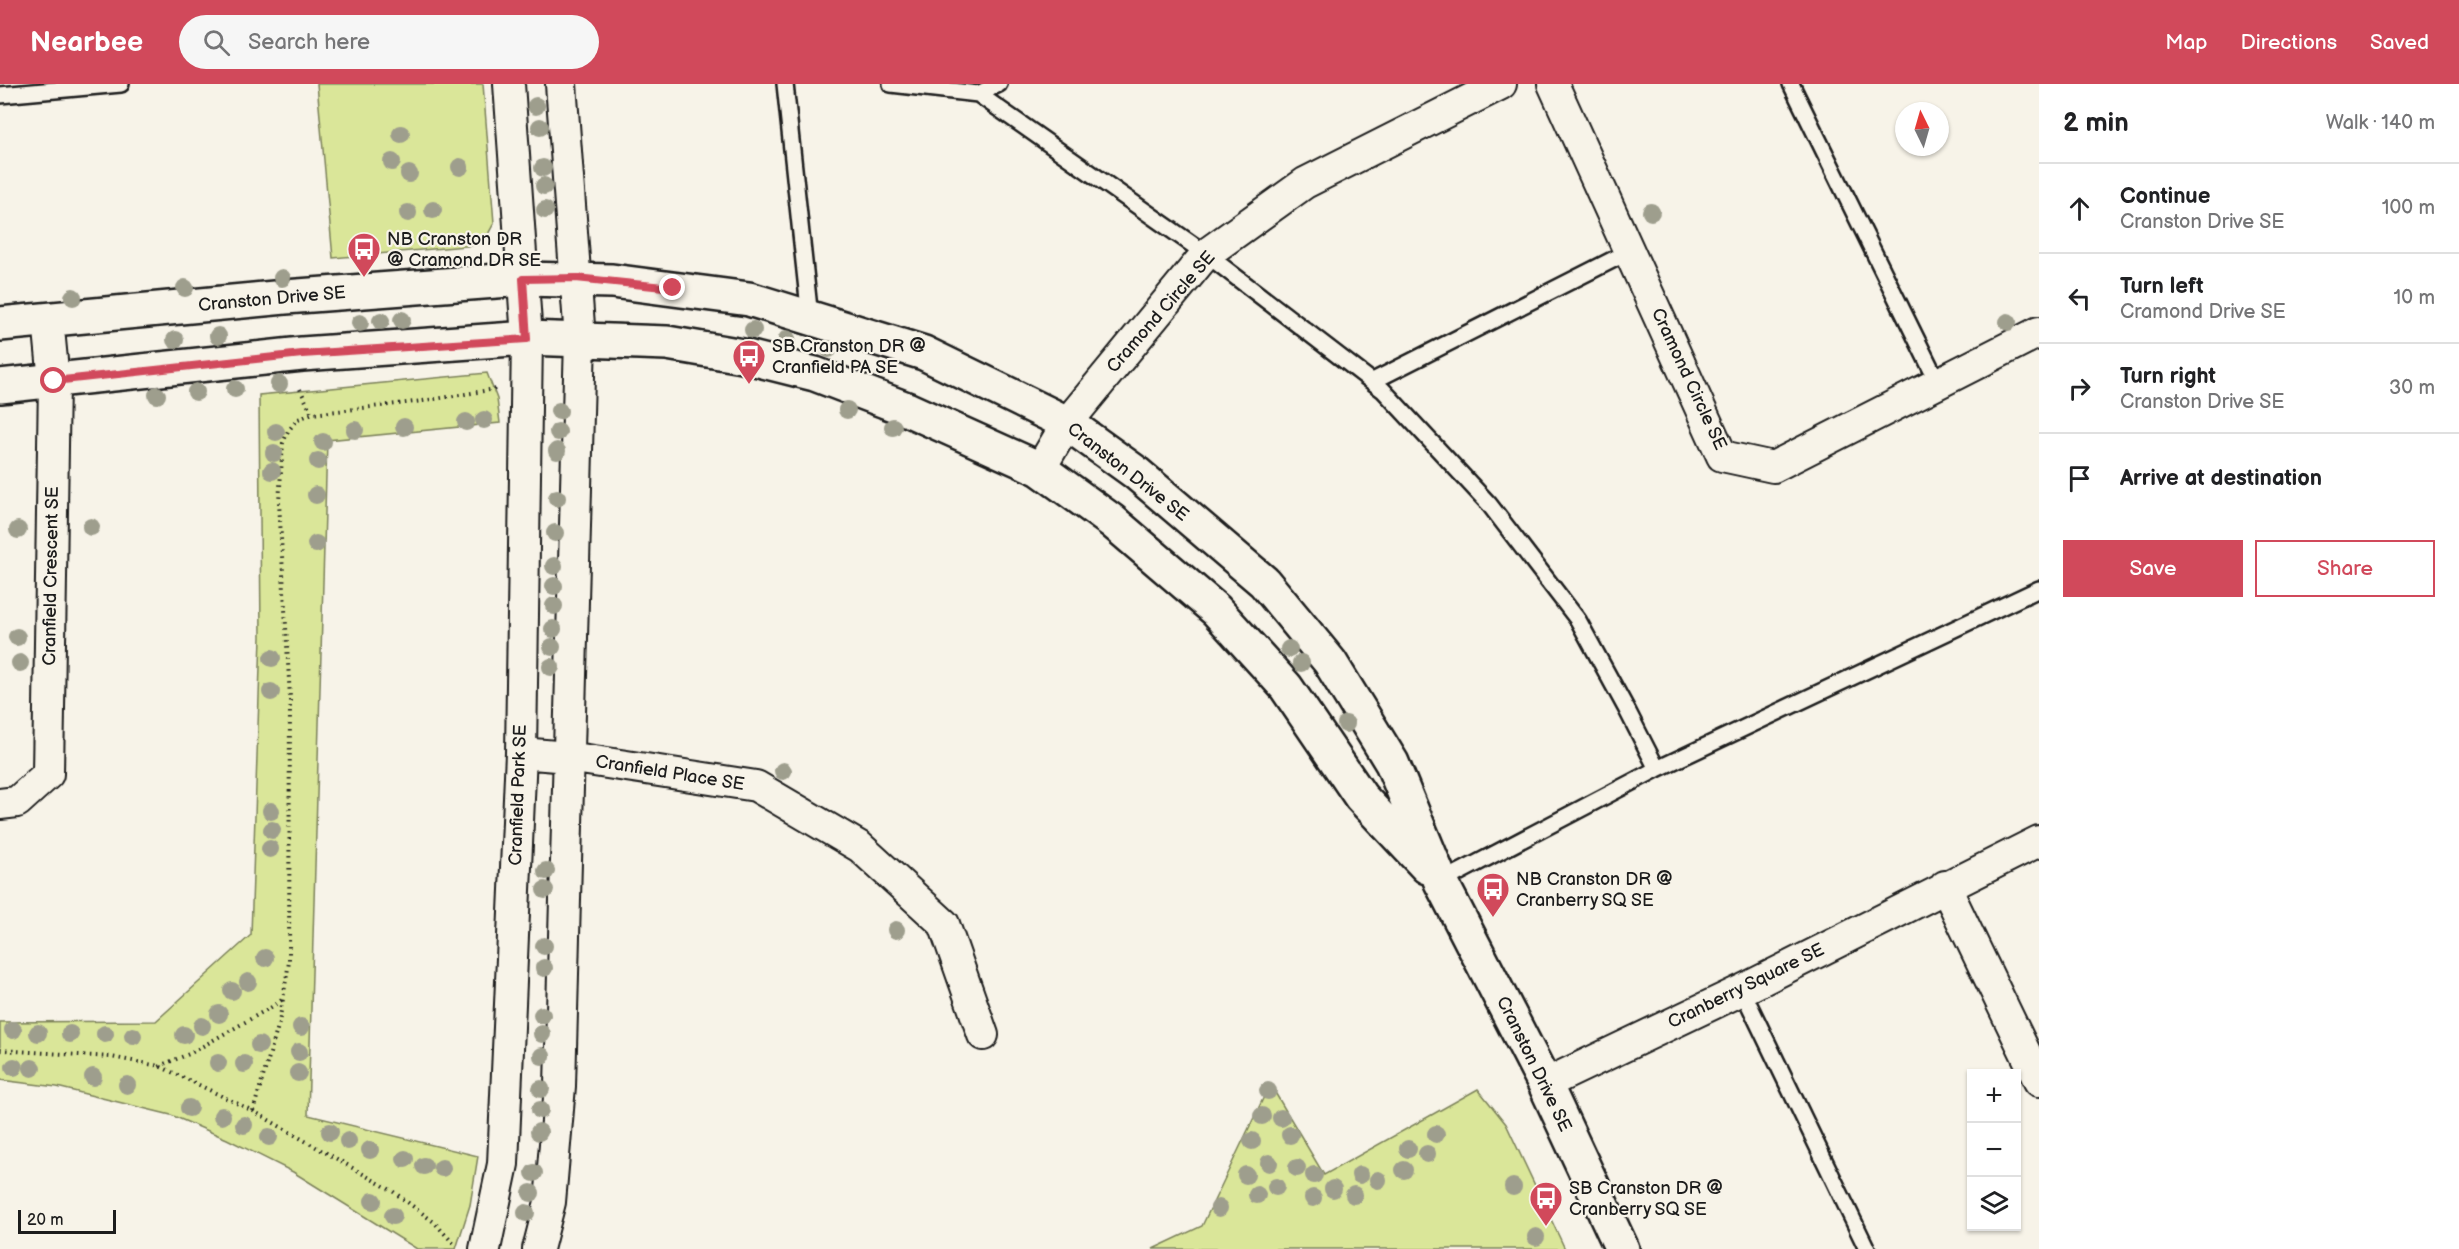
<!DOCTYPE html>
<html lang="en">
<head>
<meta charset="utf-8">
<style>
  :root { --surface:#fff; --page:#f6f6f6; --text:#202124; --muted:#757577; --line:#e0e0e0; --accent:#d1495b }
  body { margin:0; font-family:"Balsamiq Sans",sans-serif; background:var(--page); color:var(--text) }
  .controls { position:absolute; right:18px; bottom:18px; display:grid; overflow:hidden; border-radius:0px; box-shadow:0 2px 4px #0004 }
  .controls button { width:54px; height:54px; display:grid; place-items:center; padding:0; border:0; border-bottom:2px solid var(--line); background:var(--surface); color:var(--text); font:30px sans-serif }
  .compass { position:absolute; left:1895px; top:18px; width:54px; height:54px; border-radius:50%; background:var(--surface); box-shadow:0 2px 4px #0004; rotate:355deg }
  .scale { position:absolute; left:18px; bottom:15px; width:98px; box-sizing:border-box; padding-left:6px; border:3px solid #1c1c1c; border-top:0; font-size:16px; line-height:21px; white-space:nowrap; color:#1c1c1c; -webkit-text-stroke:4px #f7f3e8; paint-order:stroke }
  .stop { position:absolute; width:18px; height:18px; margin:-14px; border:4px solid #d1495b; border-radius:50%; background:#fff }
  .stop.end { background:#d1495b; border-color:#fff; box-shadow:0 2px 6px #0008 }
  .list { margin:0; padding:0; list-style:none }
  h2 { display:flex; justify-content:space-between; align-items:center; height:78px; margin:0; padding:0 24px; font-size:26px }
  h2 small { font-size:20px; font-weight:400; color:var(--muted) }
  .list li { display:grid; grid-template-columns:39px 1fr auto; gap:18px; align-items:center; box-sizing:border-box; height:90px; padding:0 24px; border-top:2px solid var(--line) }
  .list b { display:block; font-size:22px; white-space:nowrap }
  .list p { margin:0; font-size:20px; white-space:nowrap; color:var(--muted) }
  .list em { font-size:20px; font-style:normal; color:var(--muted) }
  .actions { display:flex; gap:12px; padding:18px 24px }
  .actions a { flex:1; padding:14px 0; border:2px solid var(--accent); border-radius:0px; text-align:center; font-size:21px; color:var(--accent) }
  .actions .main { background:var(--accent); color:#fff }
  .icon { flex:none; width:33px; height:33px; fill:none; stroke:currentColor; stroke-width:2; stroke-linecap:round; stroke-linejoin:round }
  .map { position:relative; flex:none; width:2039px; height:1165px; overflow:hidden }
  header { display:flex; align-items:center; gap:36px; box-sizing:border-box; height:84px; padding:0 30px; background:var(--accent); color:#fff }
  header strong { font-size:28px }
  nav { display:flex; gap:33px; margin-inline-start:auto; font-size:21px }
  .search { width:420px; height:54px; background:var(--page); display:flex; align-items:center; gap:15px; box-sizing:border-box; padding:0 21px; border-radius:33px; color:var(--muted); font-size:22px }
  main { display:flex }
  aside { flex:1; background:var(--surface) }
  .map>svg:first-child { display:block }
  .green { fill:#dae699; stroke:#7b815a; stroke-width:1.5 }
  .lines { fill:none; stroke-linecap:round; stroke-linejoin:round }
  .service-casing { stroke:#1c1c1c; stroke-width:20 }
  .minor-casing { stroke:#1c1c1c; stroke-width:34 }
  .tertiary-casing { stroke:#1c1c1c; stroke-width:38 }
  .path { stroke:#1c1c1c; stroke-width:4; stroke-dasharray:1.5 4.5; stroke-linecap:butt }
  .service { stroke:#f7f3e8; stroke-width:15 }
  .minor { stroke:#f7f3e8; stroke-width:30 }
  .tertiary { stroke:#f7f3e8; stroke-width:33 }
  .tree { fill:#9e9e8d }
  .route { stroke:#d1495b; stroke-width:8 }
  .labels { text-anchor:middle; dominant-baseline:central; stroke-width:4.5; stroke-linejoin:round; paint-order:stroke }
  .poi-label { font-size:18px; fill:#1c1c1c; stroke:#f7f3e8; text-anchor:start }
  .street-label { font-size:18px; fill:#1c1c1c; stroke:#f7f3e8 }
</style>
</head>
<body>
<header>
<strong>Nearbee</strong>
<div class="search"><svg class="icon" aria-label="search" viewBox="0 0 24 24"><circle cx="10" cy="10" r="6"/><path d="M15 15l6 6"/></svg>Search here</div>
<nav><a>Map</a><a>Directions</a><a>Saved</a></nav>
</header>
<main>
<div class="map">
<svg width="2039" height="1165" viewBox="0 0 2039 1165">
  <rect width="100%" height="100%" fill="#f7f3e8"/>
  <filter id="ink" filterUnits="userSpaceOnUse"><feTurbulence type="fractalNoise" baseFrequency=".0167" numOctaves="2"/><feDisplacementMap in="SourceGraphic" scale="12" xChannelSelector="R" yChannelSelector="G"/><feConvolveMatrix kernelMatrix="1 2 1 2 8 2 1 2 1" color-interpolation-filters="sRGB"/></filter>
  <g filter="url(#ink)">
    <!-- green -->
    <path class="green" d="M317,0H483L494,139L487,152L477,161L333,174Z
      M487,289L497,315L500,339L327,356L308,1031L478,1072L470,1121L456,1165H417L293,1088L227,1055L171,1031L57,1003L0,996V938L156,937L251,851L261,553L259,311Z
      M1270,1000L1324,1091L1478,1005L1506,1040L1565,1165H1153L1202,1142Z"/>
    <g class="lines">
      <defs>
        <path id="service" d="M785,0L810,234
          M891,0L978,10L999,0
          M1791,0L1938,299
          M978,10L1206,170L1383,306L1489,420L1578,536L1627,626L1657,685
          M0,11L121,0
          M1373,297L1630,167
          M1441,798L1657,685L2039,505
          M1742,906L1867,1165"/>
        <path id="minor" d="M1553,0L1722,372L1773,383L2039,248
          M1040,385L1067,339L1206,170L1305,99L1501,0
          M521,669L568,673L756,702L860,763L944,840L983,951
          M0,720L17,718L48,690L54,297L48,235
          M1945,802L2039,997
          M1545,1000L1742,906L2039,757
          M485,1165L503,1080L521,669L527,254L509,0
          M538,1165L550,1118L560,1002L580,255L561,0"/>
        <path id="tertiary" d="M0,240L285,213L523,195L612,197L749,215L924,269L1067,339L1135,388L1264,498L1330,578L1392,679L1441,798L1545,1000L1622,1165
          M0,302L302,270L527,254L667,259L743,272L815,290L909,326L1040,385L1112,437L1216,526L1286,603L1361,713L1427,783"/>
      </defs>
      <!-- service casing -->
      <use href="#service" class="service-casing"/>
      <!-- minor casing -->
      <use href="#minor" class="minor-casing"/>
      <!-- tertiary casing -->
      <use href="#tertiary" class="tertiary-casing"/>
      <!-- path -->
      <path class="path" d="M300,305L312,330
        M0,966L111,973L159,982L176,990L253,1027L391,1106L434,1138L454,1160
        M159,982L189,970L275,921L284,914
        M253,1027L279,939L289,878L290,614L279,418L283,359L288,347L298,335L312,330L423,317L496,305"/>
      <!-- service -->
      <use href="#service" class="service"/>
      <!-- minor -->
      <use href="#minor" class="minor"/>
      <!-- tertiary -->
      <use href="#tertiary" class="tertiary"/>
    </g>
    <!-- trees -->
    <g class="tree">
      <circle cx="536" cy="22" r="9"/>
      <circle cx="540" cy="43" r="9"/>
      <circle cx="401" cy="50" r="9"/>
      <circle cx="392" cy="78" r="9"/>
      <circle cx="460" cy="83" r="9"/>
      <circle cx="543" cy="84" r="9"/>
      <circle cx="409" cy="90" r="9"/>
      <circle cx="544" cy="102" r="9"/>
      <circle cx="433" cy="126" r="9"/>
      <circle cx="545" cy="126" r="9"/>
      <circle cx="1651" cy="128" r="9"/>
      <circle cx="408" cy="129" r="9"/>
      <circle cx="282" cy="194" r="9"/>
      <circle cx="185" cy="204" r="9"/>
      <circle cx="73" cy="213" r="9"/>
      <circle cx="402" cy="236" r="9"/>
      <circle cx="381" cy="237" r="9"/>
      <circle cx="2008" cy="238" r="9"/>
      <circle cx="360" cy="239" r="9"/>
      <circle cx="753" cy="246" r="9"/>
      <circle cx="218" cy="252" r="9"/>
      <circle cx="787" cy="255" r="9"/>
      <circle cx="175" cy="256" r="9"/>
      <circle cx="829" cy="265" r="9"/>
      <circle cx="279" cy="300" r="9"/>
      <circle cx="235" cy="305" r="9"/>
      <circle cx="196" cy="308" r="9"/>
      <circle cx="157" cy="311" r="9"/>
      <circle cx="847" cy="326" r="9"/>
      <circle cx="559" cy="327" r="9"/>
      <circle cx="484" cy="336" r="9"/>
      <circle cx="466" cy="338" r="9"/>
      <circle cx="404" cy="343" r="9"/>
      <circle cx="893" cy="343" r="9"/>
      <circle cx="355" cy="346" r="9"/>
      <circle cx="276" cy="348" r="9"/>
      <circle cx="558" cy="348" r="9"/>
      <circle cx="323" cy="358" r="9"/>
      <circle cx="557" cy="367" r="9"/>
      <circle cx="274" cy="369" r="9"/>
      <circle cx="318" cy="377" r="9"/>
      <circle cx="272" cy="387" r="9"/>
      <circle cx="316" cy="411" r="9"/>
      <circle cx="557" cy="414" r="9"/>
      <circle cx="91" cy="443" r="9"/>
      <circle cx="18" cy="446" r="9"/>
      <circle cx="555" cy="449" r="9"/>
      <circle cx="316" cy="460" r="9"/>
      <circle cx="554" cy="482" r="9"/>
      <circle cx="554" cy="502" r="9"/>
      <circle cx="554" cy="522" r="9"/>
      <circle cx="553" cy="545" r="9"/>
      <circle cx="17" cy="553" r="9"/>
      <circle cx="552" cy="563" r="9"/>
      <circle cx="1289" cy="565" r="9"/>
      <circle cx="272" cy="574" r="9"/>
      <circle cx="20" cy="579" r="9"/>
      <circle cx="1301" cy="579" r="9"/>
      <circle cx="551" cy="583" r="9"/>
      <circle cx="271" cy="608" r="9"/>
      <circle cx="1346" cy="640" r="9"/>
      <circle cx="783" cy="687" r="9"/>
      <circle cx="271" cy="727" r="9"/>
      <circle cx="272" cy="746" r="9"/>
      <circle cx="270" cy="765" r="9"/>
      <circle cx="546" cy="787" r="9"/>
      <circle cx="545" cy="806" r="9"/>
      <circle cx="896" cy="846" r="9"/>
      <circle cx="544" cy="862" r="9"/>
      <circle cx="265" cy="874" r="9"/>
      <circle cx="544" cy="884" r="9"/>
      <circle cx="248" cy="898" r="9"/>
      <circle cx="232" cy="907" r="9"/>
      <circle cx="219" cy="930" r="9"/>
      <circle cx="542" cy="931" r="9"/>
      <circle cx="202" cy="942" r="9"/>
      <circle cx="301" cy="943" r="9"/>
      <circle cx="13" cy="946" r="9"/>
      <circle cx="38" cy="949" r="9"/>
      <circle cx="70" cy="950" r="9"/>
      <circle cx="105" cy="950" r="9"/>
      <circle cx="542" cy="950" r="9"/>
      <circle cx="184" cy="951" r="9"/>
      <circle cx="133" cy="952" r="9"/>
      <circle cx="259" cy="961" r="9"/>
      <circle cx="299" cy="968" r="9"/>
      <circle cx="542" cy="972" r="9"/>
      <circle cx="218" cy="979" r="9"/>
      <circle cx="244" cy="980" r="9"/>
      <circle cx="14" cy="983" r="9"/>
      <circle cx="32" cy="984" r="9"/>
      <circle cx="298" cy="989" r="9"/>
      <circle cx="93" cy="993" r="9"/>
      <circle cx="127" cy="1001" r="9"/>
      <circle cx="541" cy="1005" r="9"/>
      <circle cx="1268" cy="1007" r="9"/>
      <circle cx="189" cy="1024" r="9"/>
      <circle cx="540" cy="1026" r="9"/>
      <circle cx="222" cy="1032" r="9"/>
      <circle cx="1262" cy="1032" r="9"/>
      <circle cx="1281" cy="1034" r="9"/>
      <circle cx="244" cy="1041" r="9"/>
      <circle cx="330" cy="1048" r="9"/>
      <circle cx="539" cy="1048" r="9"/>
      <circle cx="1436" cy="1050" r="9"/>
      <circle cx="1290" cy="1051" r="9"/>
      <circle cx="269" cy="1053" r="9"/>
      <circle cx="348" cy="1057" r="9"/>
      <circle cx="1252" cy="1057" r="9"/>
      <circle cx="1408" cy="1065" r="9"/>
      <circle cx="370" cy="1066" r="9"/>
      <circle cx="1427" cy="1070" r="9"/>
      <circle cx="405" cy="1075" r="9"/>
      <circle cx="1269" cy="1079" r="9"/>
      <circle cx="424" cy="1082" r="9"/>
      <circle cx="442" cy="1084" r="9"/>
      <circle cx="1297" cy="1084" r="9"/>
      <circle cx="1404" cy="1086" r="9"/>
      <circle cx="534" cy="1089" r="9"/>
      <circle cx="1246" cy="1091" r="9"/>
      <circle cx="1314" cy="1091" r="9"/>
      <circle cx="1360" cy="1091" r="9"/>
      <circle cx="1378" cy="1096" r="9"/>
      <circle cx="1276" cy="1103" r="9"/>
      <circle cx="1513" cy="1103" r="9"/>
      <circle cx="1333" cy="1105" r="9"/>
      <circle cx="531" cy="1109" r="9"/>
      <circle cx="1257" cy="1111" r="9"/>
      <circle cx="1354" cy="1111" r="9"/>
      <circle cx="1313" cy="1114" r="9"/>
      <circle cx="373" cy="1117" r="9"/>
      <circle cx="1219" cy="1124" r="9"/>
      <circle cx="526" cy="1129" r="9"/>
      <circle cx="393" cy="1132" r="9"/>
      <circle cx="1536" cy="1153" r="9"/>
    </g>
  </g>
  <g class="lines" filter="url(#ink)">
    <!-- route -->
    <path class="route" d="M54,297L302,270L527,255L523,195L576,194L673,204"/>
  </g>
  <!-- icons -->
  <defs>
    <symbol id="bus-pin" viewBox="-11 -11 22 30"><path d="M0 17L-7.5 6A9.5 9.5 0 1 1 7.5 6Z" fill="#d1495b" stroke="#f7f3e8"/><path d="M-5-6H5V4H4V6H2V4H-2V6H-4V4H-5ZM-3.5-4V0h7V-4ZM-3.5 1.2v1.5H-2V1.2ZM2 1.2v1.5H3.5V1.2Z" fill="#fff"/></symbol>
  </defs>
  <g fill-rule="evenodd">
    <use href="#bus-pin" x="345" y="146" width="38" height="52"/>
    <use href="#bus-pin" x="730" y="253" width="38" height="52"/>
    <use href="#bus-pin" x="1474" y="786" width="38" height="52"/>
    <use href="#bus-pin" x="1527" y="1095" width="38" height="52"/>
  </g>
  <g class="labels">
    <!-- poi labels -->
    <g class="poi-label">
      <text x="387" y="155">NB Cranston DR<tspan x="387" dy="21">@ Cramond DR SE</tspan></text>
      <text x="772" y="262">SB Cranston DR @<tspan x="772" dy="21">Cranfield PA SE</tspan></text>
      <text x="1516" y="795">NB Cranston DR @<tspan x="1516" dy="21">Cranberry SQ SE</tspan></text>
      <text x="1569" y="1104">SB Cranston DR @<tspan x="1569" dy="21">Cranberry SQ SE</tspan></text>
    </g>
    <!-- street labels -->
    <g class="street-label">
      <text transform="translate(272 215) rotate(-5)">Cranston Drive SE</text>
      <text transform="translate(1161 228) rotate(-49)">Cramond Circle SE</text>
      <text transform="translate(1689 295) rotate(65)">Cramond Circle SE</text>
      <text transform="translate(1128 388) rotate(38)">Cranston Drive SE</text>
      <text transform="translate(51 492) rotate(-89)">Cranfield Crescent SE</text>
      <text transform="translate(670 689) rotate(9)">Cranfield Place SE</text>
      <text transform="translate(518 711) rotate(-88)">Cranfield Park SE</text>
      <text transform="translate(1746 902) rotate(-26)">Cranberry Square SE</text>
      <text transform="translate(1534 980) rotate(64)">Cranston Drive SE</text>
    </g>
  </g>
</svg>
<div class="controls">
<button>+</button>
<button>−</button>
<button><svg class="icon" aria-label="layers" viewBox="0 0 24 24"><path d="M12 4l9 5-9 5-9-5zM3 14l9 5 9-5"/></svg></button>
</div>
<svg class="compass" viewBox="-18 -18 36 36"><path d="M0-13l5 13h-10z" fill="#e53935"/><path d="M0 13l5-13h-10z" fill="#757577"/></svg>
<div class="scale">20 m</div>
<div class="stop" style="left:54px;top:297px"></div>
<div class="stop end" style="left:673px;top:204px"></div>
</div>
<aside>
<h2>2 min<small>Walk · 140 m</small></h2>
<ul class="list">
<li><svg class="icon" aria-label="ahead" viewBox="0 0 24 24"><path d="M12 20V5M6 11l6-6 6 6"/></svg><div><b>Continue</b><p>Cranston Drive SE</p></div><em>100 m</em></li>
<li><svg class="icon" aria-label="left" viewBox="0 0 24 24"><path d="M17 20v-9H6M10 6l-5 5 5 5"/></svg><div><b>Turn left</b><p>Cramond Drive SE</p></div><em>10 m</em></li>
<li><svg class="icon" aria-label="right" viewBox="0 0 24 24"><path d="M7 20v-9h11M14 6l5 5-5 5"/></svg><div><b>Turn right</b><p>Cranston Drive SE</p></div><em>30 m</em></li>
<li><svg class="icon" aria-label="arrive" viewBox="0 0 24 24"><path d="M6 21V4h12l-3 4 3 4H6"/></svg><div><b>Arrive at destination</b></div></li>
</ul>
<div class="actions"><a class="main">Save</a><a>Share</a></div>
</aside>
</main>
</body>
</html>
